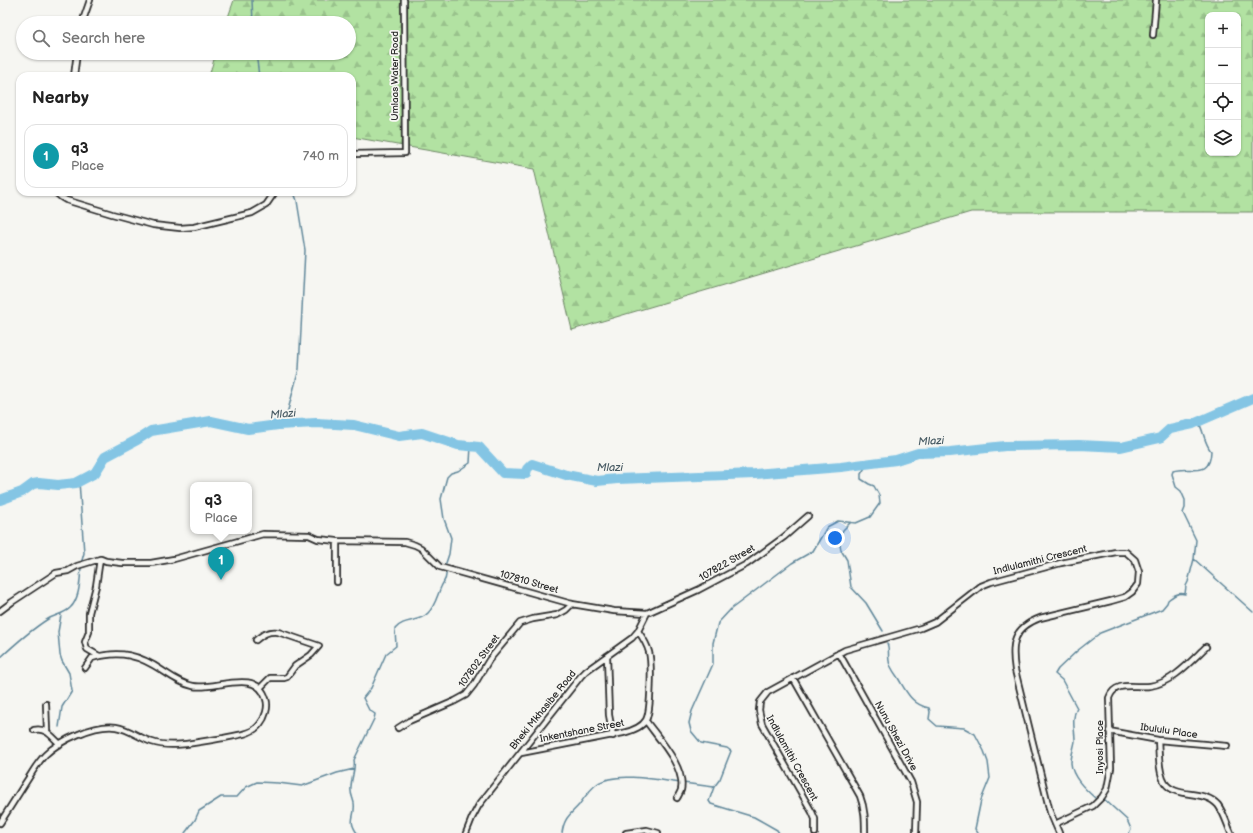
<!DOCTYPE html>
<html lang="en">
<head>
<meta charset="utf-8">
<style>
  :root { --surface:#fff; --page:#f6f6f6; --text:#222; --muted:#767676; --line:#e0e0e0; --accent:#1f6fb2 }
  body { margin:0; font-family:"Balsamiq Sans",sans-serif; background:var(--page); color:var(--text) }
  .controls { position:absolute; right:12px; top:12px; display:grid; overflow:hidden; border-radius:8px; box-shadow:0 1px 3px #0004 }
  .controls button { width:36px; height:36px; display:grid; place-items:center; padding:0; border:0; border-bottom:1px solid var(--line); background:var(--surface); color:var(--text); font:20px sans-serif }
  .you { position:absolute; left:835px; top:538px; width:14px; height:14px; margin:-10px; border:3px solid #fff; border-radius:50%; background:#1a73e8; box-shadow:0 0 0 6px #1a73e833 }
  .badge { display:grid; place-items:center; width:26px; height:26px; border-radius:50%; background:var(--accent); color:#fff; font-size:13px; font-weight:700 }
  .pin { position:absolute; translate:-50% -33px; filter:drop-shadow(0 1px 2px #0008) }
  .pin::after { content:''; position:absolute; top:21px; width:14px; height:12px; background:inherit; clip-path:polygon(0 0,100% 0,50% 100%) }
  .popup { position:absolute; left:190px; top:482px; width:62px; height:52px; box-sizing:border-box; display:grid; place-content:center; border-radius:8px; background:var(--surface); filter:drop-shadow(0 1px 3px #0005); font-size:13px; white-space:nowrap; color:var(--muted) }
  .popup b { font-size:15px; color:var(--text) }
  .popup::after { content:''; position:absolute; left:50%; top:100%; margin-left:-8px; border:8px solid transparent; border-top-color:var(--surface) }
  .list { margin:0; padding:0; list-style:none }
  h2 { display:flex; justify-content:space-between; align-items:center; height:52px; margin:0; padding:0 16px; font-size:17px }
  h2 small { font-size:13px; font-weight:400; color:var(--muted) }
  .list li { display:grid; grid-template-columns:26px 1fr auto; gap:12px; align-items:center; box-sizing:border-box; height:64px; margin:0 8px 8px; padding:0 8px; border:1px solid var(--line); border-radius:12px }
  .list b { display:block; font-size:15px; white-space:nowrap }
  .list p { margin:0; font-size:13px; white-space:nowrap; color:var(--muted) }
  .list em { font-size:13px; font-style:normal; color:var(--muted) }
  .icon { flex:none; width:22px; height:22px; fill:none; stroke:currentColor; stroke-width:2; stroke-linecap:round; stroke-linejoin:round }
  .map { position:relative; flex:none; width:1253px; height:833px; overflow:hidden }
  .search { position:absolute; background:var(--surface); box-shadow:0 1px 3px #0004; left:16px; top:16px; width:340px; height:44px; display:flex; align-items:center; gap:10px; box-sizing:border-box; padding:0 14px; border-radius:22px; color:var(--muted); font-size:15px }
  .panel { position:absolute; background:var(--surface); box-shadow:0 1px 3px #0004; left:16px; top:72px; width:340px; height:124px; border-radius:12px }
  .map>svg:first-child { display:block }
  .forest { fill:url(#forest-firs); stroke:#6e8666; fill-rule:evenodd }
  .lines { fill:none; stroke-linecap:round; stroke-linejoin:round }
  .stream { stroke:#60879a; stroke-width:1.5 }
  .river { stroke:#84c5e4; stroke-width:10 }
  .street-casing { stroke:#2b2b2b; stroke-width:8 }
  .street { stroke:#f6f6f2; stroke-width:4.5 }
  .labels { text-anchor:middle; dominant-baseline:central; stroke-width:3.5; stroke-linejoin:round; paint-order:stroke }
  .street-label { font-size:10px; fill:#2b2b2b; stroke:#f6f6f2 }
  .water-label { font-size:11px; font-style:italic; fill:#465962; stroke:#f6f6f2 }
</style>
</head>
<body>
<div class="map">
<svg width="1253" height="833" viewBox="0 0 1253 833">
  <defs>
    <pattern id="forest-firs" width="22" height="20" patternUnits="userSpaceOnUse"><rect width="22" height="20" fill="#b2e2a2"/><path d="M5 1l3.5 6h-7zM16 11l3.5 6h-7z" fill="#99c28c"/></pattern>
  </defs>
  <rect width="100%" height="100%" fill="#f6f6f2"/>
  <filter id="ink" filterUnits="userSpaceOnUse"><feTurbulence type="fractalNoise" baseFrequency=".025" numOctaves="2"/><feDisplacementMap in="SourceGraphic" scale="8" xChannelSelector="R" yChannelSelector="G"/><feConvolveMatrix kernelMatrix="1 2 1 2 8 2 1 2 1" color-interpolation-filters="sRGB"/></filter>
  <g filter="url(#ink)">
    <!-- forest -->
    <path class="forest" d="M234,0H1253V212H971L572,330L534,169L352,137V76H209L216,53H349V23H226ZM1208,15H1238V153H1208Z"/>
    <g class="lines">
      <!-- stream -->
      <path class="stream" d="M252,0L253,23
        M256,53L259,76
        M284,425L299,369L305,250L297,201L294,192
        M79,481L84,553L81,564
        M851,522L843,530L839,539L841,550L847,560L851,587L866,603L883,631
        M1194,559L1253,612
        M445,566L449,554L451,538L444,519L441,499L447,477L451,473L458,471L470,463L471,446
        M887,643C890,650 887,657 890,665C892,669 895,674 898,678C906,691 912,705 929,708L930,712L929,719L937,726L964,728L975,734L984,751L988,762L990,778L981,800L975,829L978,833
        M0,658C14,645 32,629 48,619C55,615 64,614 70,608C80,599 80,579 81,567
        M59,727L62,707L72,691L69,673L62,661L60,655L58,632L61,615
        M683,783L714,787L720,779L731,751L727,748L701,743L691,731L689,723L692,711L713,664V643L718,623L731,609L792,563L813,551L827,527L838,521L856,523L870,517L880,503L879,495L874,486L869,484L861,479V474L868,463
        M714,787L709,801L711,804L754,817L777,830L779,833
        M1095,798C1085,789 1072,777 1071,763C1071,755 1074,748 1075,741C1075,729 1071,719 1077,708L1062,680L1055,674L1058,669L1077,651L1100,633L1162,609L1167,603L1168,600C1173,596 1178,592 1185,594L1186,586L1188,582L1194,559L1196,540L1183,513L1185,508V500L1181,491L1176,487L1172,474L1173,471C1191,465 1210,480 1211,451C1204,443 1204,431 1198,421
        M1104,799L1127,820L1131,829L1129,833
        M185,833L195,820L199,811L221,797H237L246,787L257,782L278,783L302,786L337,773L354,769
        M357,833C347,819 356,817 354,803C353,798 350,793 351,788C351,778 356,769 354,760L374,719L375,714L369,710L363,698L371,688L386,654L396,646L395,629C404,618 419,623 428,613C435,606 437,596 441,587C443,582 447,579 446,573
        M562,833C564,818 569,816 579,805C584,798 590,789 597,784C614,771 660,780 680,783"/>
      <!-- river -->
      <path class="river" d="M0,500L22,492L33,484L39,483L58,485L76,483L95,473L105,457L137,440L151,431L211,421L248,429L278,425L316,423L354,425L399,436L422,433L458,445L479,447L503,473L526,474L527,469L532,464L566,475L597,481L617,479L755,474L841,467L896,460L918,453L950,452L1005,446L1079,445L1121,447L1160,438L1170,429L1193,424L1253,398"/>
      <defs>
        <path id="street" d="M82,23L90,0
          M1153,35L1156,0
          M74,76L77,53
          M352,154L405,153L404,0
          M55,192L61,197L66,200L112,214L153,225L180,228L194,227L252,213L266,205L275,192
          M337,582V541
          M0,611L12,602L56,573L68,571L77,566L100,559
          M256,640C263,634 268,631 278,632L319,646L311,655L295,666L287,677L284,678H270L260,688
          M839,653L911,782L917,802L916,833
          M99,656L87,649L85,642L89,632V613L96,586L100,559H101L106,561L122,563H151L174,559L263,534L309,535L318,539L337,541L405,542L415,545L421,548L440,567L572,604L614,611L647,613L698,590L747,564L784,537L808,516
          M607,656L609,715L613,736
          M793,678L860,796C865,809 865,820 865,833
          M46,704L47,731
          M646,721C658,738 686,768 681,790C680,793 678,796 677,798
          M398,728L409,721L455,701L466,695L474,685L489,660L520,623L533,619L557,615L566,610L572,604
          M34,730C46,727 52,737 60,744
          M1109,731L1158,740L1227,746
          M1158,740C1159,751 1158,773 1165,783C1176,799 1204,789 1218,805C1224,813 1227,824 1231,833
          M521,753L623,733C631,731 642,727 646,720C651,711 652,663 649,652C647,644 643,638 638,631
          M0,823C9,809 17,796 26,782C32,773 37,763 45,755C60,740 95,724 116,727C129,729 140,738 152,742C173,749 203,741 224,738C236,735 252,735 260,724C265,718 269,707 266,699C257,667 214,691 193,686C182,684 172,677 163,671C139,655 121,650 92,658L85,668
          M1055,824L1093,806L1102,797L1107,789L1111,768L1109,698C1115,680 1135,688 1150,686C1172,683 1191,661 1206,647
          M466,833L472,818L479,805L581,676L586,671L632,638L638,631L647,613
          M626,833L647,830L658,833
          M815,833V819L812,812L762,724L759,710L760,702L768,692L832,657L845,650L921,628L935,622L981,586L991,582L1061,563L1116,552H1126L1135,560L1139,572L1138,584L1132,592L1125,597L1111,601L1040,618C1013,628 1011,644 1015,670L1050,812L1059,833"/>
      </defs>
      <!-- street casing -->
      <use href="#street" class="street-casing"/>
      <!-- street -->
      <use href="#street" class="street"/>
    </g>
  </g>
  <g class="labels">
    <!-- street labels -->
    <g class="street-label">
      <text transform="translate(395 76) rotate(-90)">Umlaas Water Road</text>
      <text transform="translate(1040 560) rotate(-14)">Indlulamithi Crescent</text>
      <text transform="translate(727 563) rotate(-30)">107822 Street</text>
      <text transform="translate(529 582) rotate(16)">107810 Street</text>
      <text transform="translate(479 661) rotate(-54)">107802 Street</text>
      <text transform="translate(543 710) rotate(-51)">Bheki Mkhasibe Road</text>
      <text transform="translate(582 731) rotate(-11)">Inkentshane Street</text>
      <text transform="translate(1169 731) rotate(8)">Ibululu Place</text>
      <text transform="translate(896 736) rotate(61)">Nunu Shezi Drive</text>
      <text transform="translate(1100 747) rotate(-90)">Inyosi Place</text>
      <text transform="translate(792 758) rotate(61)">Indlulamithi Crescent</text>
    </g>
    <!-- water labels -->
    <g class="water-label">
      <text transform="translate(283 414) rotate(-5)">Mlazi</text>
      <text transform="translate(931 441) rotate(-3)">Mlazi</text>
      <text x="610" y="467">Mlazi</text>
    </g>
  </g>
</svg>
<div class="controls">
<button>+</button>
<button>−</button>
<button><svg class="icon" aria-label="locate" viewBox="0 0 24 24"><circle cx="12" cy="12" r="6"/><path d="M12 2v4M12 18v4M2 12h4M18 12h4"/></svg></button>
<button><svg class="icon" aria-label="layers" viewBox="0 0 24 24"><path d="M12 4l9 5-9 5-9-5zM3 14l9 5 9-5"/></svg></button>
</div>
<div class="you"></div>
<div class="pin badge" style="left:221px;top:580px;background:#0f9aa8">1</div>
<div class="popup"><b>q3</b>Place</div>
<div class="search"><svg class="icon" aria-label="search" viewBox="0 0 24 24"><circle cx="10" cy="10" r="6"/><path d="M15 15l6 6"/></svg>Search here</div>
<section class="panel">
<h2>Nearby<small></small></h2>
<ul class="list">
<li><span class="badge" style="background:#0f9aa8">1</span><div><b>q3</b><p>Place</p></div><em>740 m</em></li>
</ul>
</section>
</div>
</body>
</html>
